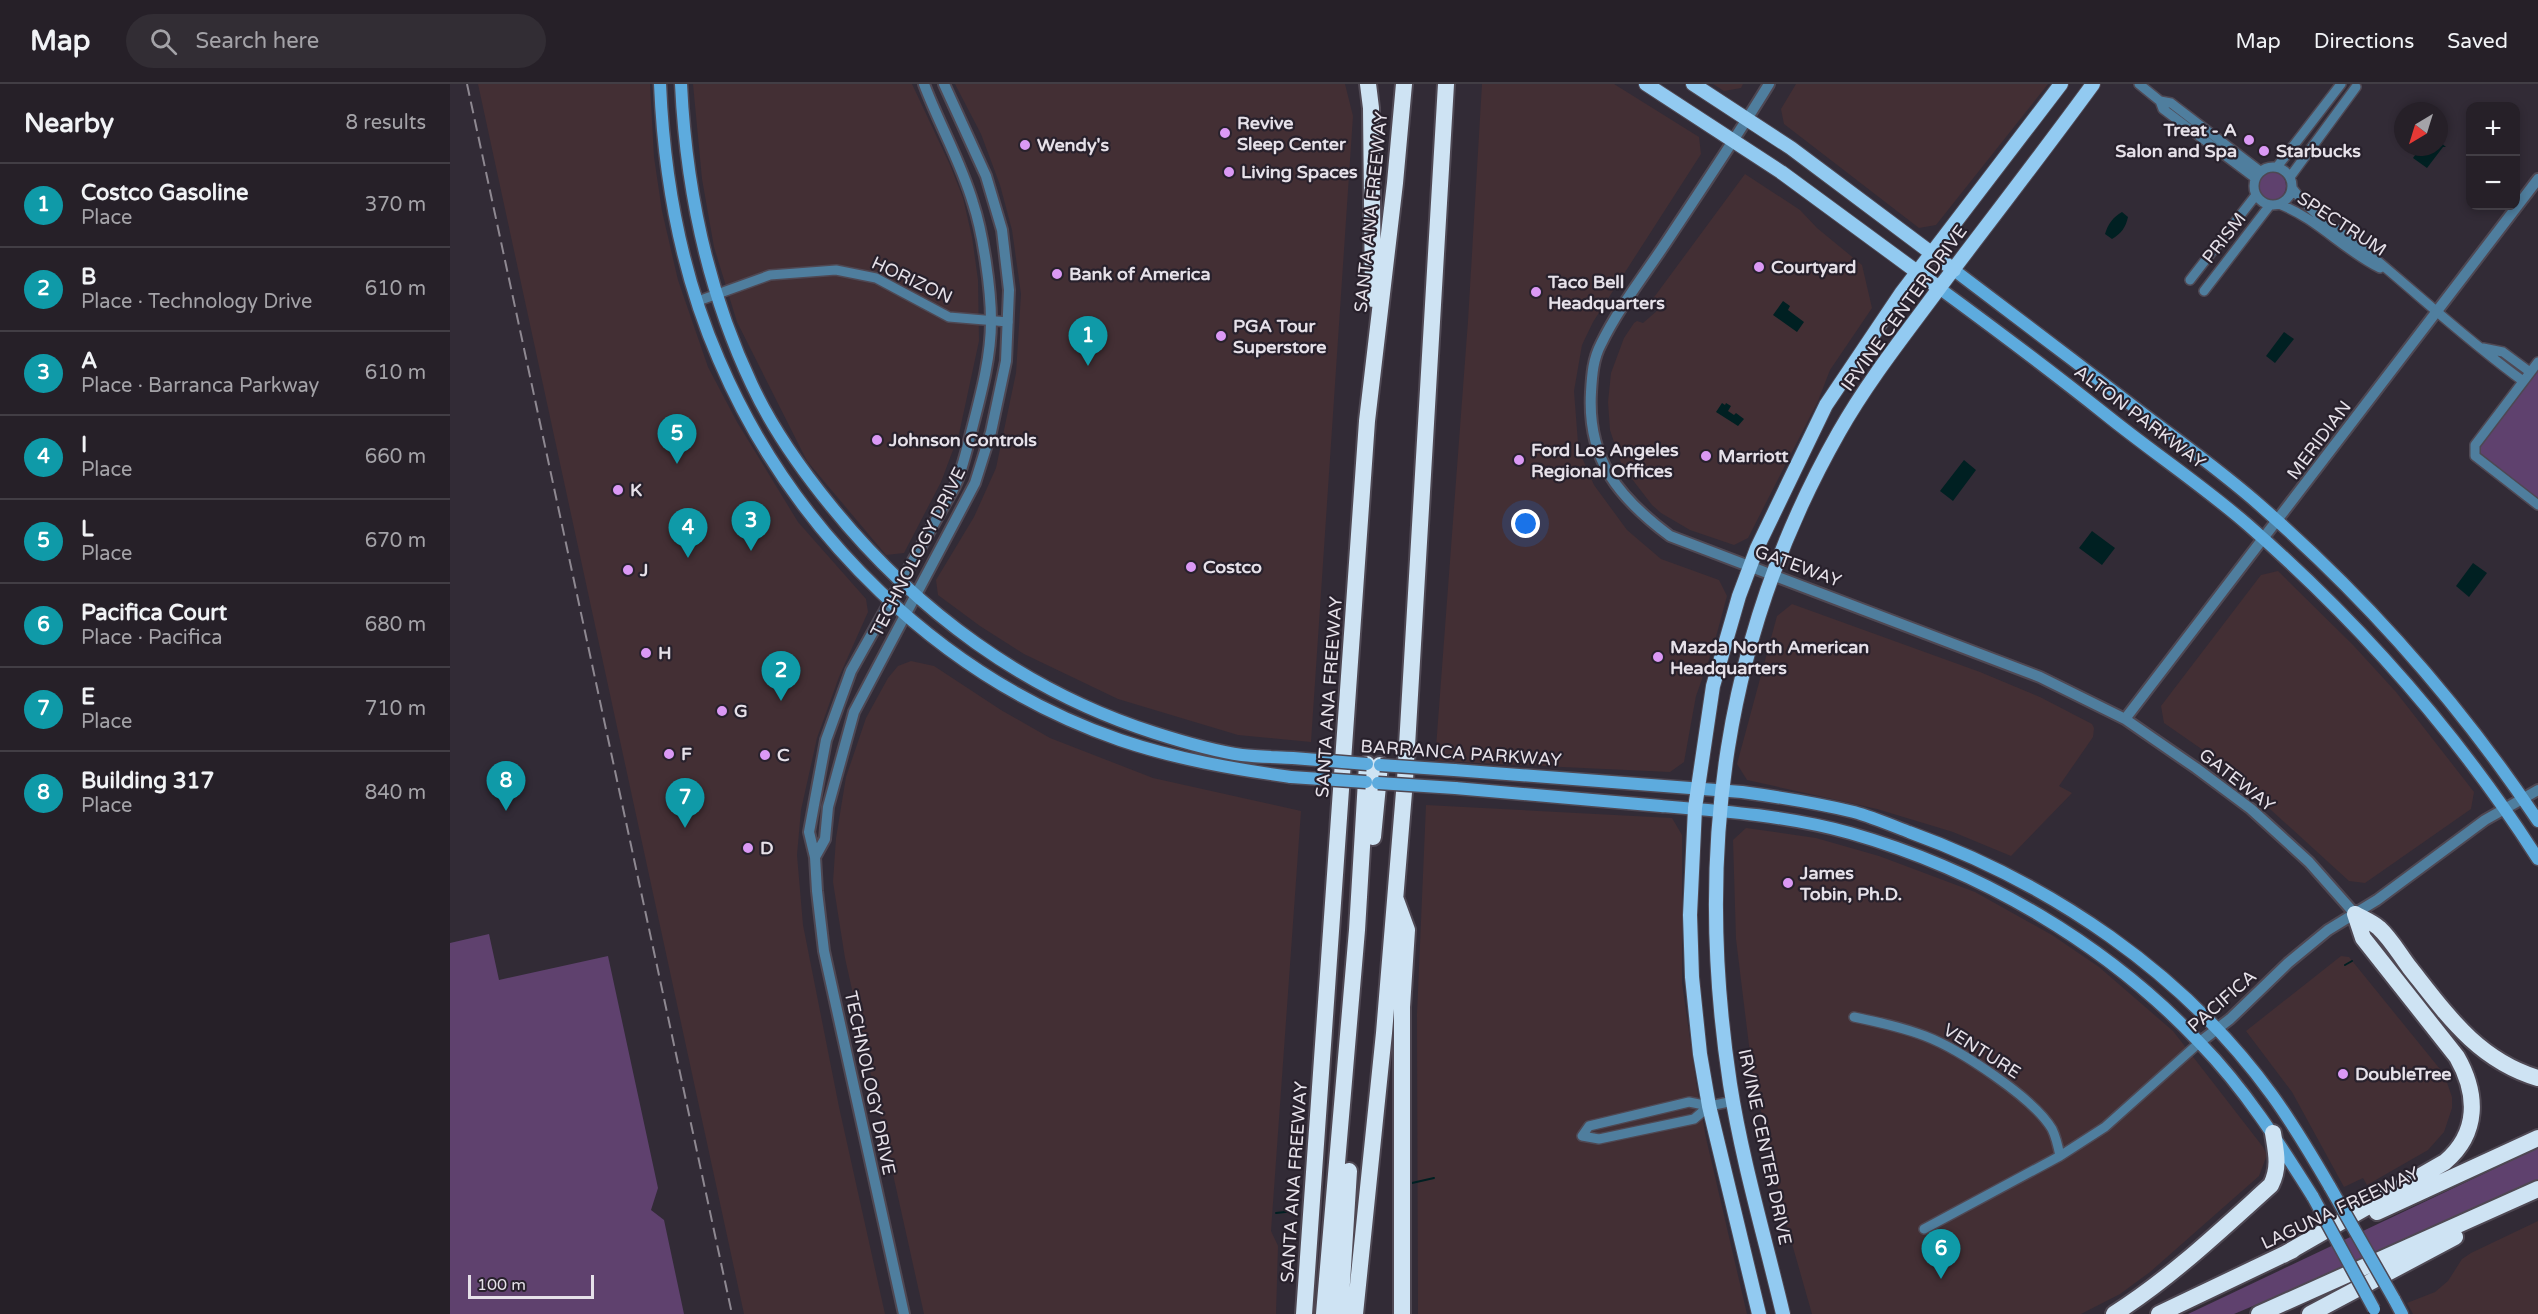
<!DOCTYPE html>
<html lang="en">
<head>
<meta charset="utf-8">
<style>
  :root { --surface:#262028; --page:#322d34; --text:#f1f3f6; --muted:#a4a3a8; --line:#423e45; --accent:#b45309 }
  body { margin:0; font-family:"Varela Round",sans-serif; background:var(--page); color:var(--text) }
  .controls { position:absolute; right:18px; top:18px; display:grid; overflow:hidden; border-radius:12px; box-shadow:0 3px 9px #0003 }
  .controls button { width:54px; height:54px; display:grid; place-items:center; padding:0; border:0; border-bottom:2px solid var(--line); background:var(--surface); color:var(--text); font:30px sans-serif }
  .compass { position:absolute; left:1944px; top:18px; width:54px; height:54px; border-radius:50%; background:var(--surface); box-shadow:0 3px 9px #0003; rotate:218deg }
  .scale { position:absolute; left:18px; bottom:15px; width:126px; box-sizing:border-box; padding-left:6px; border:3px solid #e6e1e9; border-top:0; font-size:16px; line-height:21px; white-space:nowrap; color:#e6e1e9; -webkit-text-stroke:4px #28212c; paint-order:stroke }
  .you { position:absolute; left:1076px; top:440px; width:21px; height:21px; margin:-15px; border:4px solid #fff; border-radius:50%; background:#1a73e8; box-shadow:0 0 0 9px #1a73e833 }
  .badge { display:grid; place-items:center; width:39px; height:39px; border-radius:50%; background:var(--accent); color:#fff; font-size:20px; font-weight:700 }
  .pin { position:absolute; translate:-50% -50px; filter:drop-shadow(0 2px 3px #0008) }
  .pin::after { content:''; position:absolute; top:32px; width:21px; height:18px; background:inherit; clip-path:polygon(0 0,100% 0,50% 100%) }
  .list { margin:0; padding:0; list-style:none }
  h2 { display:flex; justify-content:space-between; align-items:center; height:78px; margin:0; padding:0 24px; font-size:26px }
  h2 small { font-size:20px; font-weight:400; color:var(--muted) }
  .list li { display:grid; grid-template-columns:39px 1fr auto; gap:18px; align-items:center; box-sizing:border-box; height:84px; padding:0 24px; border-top:2px solid var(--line) }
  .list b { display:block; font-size:22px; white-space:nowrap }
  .list p { margin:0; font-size:20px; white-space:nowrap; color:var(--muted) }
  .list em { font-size:20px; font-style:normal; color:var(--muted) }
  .icon { flex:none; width:33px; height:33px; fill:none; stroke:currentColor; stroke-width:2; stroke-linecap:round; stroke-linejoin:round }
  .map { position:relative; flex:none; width:2088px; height:1230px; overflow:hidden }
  header { display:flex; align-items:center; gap:36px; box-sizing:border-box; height:84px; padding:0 30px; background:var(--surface); border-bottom:2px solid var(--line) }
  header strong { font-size:28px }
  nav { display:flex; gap:33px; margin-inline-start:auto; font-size:21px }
  .search { width:420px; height:54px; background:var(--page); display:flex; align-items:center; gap:15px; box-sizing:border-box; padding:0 21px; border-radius:33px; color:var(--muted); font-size:22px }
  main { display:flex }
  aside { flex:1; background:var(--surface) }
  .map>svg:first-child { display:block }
  .commercial { fill:#432f34 }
  .green { fill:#5f416e }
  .water { fill:#002022 }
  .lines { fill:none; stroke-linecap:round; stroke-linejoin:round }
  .stream { stroke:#002022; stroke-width:2 }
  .minor-casing { stroke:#4f4853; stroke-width:12 }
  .tertiary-casing { stroke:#4f4853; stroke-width:14 }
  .secondary-casing { stroke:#4f4853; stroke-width:15 }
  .primary-casing { stroke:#4f4853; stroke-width:16 }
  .motorway-casing { stroke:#4f4853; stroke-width:20 }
  .minor { stroke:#4f7e9e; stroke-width:9 }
  .tertiary { stroke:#4f7e9e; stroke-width:10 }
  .secondary { stroke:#5dabde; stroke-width:12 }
  .primary { stroke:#92caf1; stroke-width:14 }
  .motorway { stroke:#cee3f3; stroke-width:16 }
  .rail { stroke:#8e8891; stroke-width:2; stroke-dasharray:12 6; stroke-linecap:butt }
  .secondary-bridge-casing { stroke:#4f4853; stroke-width:15; stroke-linecap:butt }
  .secondary-bridge { stroke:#5dabde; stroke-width:12 }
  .poi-dot { fill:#db99f5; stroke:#28212c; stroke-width:2 }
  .labels { text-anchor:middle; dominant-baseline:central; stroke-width:4.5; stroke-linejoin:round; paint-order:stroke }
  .poi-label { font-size:18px; font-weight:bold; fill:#e6e1e9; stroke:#28212c; text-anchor:start }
  .street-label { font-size:18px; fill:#e6e1e9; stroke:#28212c }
</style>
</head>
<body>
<header>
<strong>Map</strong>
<div class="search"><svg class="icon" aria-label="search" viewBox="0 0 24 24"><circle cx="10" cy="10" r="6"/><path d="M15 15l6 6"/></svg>Search here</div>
<nav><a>Map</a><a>Directions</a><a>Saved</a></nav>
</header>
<main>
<aside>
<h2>Nearby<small>8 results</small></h2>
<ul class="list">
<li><span class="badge" style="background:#0f9aa8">1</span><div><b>Costco Gasoline</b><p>Place</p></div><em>370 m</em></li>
<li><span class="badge" style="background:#0f9aa8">2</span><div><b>B</b><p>Place · Technology Drive</p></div><em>610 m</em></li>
<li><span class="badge" style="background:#0f9aa8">3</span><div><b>A</b><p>Place · Barranca Parkway</p></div><em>610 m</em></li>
<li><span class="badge" style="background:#0f9aa8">4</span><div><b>I</b><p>Place</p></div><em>660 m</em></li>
<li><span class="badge" style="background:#0f9aa8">5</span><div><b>L</b><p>Place</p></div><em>670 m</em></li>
<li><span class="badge" style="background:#0f9aa8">6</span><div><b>Pacifica Court</b><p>Place · Pacifica</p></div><em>680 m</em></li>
<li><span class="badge" style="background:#0f9aa8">7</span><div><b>E</b><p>Place</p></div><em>710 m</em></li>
<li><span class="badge" style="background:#0f9aa8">8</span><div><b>Building 317</b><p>Place</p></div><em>840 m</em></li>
</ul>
</aside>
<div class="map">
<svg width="2088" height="1230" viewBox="0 0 2088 1230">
  <rect width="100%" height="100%" fill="#322b36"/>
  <!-- commercial -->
  <path class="commercial" d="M28,0H200L204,73L212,127L228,196L258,283L287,338L348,438L416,515L418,528L389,593L367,654L351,726L347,771L353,841L389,1023L435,1230H294Z
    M243,0H462L500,81L513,114L522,153L528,196L529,257L509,350L491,398L454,469L436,471L357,377L287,238L264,163L252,95Z
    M505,0H895L903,32L861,658L788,651L668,615L574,570L530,542L488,511L486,496L524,433L546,384L566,289L571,210L562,146L550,101L531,50Z
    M1032,0H1164L1249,53L1251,70L1143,238L1132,261L1124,307L1128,359L1133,376L1144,401L1177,446L1211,475L1269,496L1277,512L1263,564L1246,612L1234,678L1220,688L985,677L1018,237Z
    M1263,0H1293L1291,4L1274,7Z
    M1346,0H1598L1486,141L1469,144L1334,40L1331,25Z
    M1295,90L1350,126L1367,144L1412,181L1422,224L1380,286L1368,317L1298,454L1284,461L1240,446L1211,429L1202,421L1172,382L1160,346L1158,318L1161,289L1174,254L1184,239L1187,237L1193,239L1208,226L1202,216Z
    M1828,487L1903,561L1946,608L2024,708L2021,725L1915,799L1899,797L1763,673L1714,639L1711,622L1811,491Z
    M1342,520L1530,588L1590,613L1642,640L1644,644L1643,653L1609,702L1622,709L1561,772L1503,748L1427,725L1297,696L1287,680L1327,532Z
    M461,577L484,582L551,626L600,654L703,694L851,727L821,1147L828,1162L826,1230H474L395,874L383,798L386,754L396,693L416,634L438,594L448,582Z
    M976,721L1222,734L1232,751V899L1247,1004L1256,1054L1297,1230H968L967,930Z
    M1296,744L1366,754L1429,772L1525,808L1602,851L1649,883L1723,947L1813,1063L1817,1071L1809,1092L1700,1188L1670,1210L1631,1230H1362L1333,1128L1302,986L1286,855L1283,756Z
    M1891,872L1899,873L1994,990L2002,1013V1024L1994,1048L1978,1066L1917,1101L1913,1094L1894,1103L1842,1008L1796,947Z
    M2088,1137V1230H1963L1957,1219L1985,1208L1998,1197L2012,1175L2021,1169Z"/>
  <!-- green -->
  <path class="green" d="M1808 102a14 14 0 1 1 28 0a14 14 0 1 1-28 0Z
    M2088,278V421L2025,372V361Z
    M39,850L49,896L158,872L208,1104L201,1126L214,1136L234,1230H0V859Z
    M2088,1064V1097L1948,1161L1784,1230H1738Z"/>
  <!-- water -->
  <path class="water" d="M1989,57L1996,63H1993L1977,84L1963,74L1971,63H1989Z
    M1672,128L1678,133C1676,143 1671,150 1662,155L1655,150C1658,140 1663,133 1672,128Z
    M1333,217L1340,222L1338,226L1354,238L1347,248L1323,231Z
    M1834,248L1844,255L1825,279L1816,272Z
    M1272,319L1275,321L1276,319L1281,322L1278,327L1284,331L1286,329L1294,335L1288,342L1266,328Z
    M1514,376L1526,386L1503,417L1490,407Z
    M1642,447L1665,464L1652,481L1629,464Z
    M2023,479L2037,489L2019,513L2006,502Z"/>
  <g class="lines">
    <!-- stream -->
    <path class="stream" d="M1895,881L1902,877
      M962,1099L984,1094
      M826,1129L844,1127"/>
    <defs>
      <path id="minor" d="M1689,0L1710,17L1721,19L1810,87
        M1710,17L1713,25L1805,94
        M1804 102a19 19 0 1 1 38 0a19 19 0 1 1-38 0Z
        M1827,83L1891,0
        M1840,93L1906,3
        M1842,104C1862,131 1891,148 1918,169C1970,212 2019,258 2073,297
        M1829,120C1868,135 1893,166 1930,184
        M1740,196L1806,111
        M1754,207L1820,121
        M248,217L320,191L386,186L426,194L499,233L558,238
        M2033,264L2053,268L2080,288
        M2088,278L2025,361V372L2088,421
        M1404,933C1428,938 1452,943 1475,952C1509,965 1584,1014 1602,1045C1606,1053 1608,1062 1610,1072
        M1259,1022L1244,1035L1149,1055L1132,1052L1139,1042L1239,1018L1259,1022L1284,1017
        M1474,1145L1610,1072L1655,1043L1750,958"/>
      <path id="tertiary" d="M1319,0C1286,54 1250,107 1215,160C1193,193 1168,225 1151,260C1143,275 1142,291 1141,308C1137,376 1169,414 1220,452L1590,593L1675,635L1746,684L1801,725L1859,778L1905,830
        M1675,635L2088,95
        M365,773L375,755L378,723L404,628L525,399L541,348L556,277L559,206L552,146L536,92L494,0
        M1750,958L1780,935L1838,879L1878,846L1927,816L2035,736L2088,706
        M454,1230L374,867L367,807L365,773L359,748L376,656L401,587L505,402C513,384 517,364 522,345C531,310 541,273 541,237C541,205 533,149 523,119C511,78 489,40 474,0"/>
      <path id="secondary" d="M210,0C214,94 231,189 269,276C343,449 491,594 670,656C726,675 783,685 841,693
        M231,0C236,104 257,206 302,301C322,344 351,385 381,422C466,527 576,608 705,649C733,658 763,667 792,671C809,673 826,673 843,674
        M1504,186C1565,232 1627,279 1688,326C1730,358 1774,389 1813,424C1919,517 2010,620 2088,737
        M1489,204C1545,245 1601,287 1655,330C1702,368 1752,401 1798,441C1910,539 2008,650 2088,775
        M1004,686L1292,708C1329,713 1367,719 1404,728C1422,733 1441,741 1459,748C1600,799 1733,888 1822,1011C1843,1040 1862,1072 1880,1103
        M1005,704C1074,710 1142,716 1211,722C1273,727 1339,732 1400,749C1530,786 1657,860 1750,959C1795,1005 1829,1059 1863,1113
        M1944,1215L1952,1230"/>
      <path id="primary" d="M1196,0L1331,88L1489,204
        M1243,0L1341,64L1504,186
        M1309,1230L1259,1022L1250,970L1242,893L1240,831L1245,724L1263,602L1289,512L1307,464L1376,321L1452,208L1611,0
        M1333,1230C1315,1154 1292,1077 1280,1000C1245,770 1273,552 1389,348C1419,295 1457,248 1493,199C1543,133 1594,67 1643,0"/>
      <path id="motorway" d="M918,0L921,24L923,215
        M923,753L930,681
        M946,816L957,846L952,923V1230
        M1905,830C1912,834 1922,838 1929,844C1941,855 1950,871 1960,884C1997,931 2028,976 2088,994
        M1927,1128L2088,1054
        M1833,1171L1995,1078C2029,1049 2028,1010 2007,973L1913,854L1905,830
        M854,1230L917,337L945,99L954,0
        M874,1230L907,846L917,680
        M890,1230L899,1087
        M905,1230L934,949L955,696L996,0
        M1664,1230C1722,1193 1770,1147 1821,1101C1830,1083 1826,1068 1823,1049
        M1709,1230L1843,1166
        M1809,1230L2088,1105
        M1860,1230L2005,1153"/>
    </defs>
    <!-- minor casing -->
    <use href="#minor" class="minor-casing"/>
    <!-- tertiary casing -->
    <use href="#tertiary" class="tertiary-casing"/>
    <!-- secondary casing -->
    <use href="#secondary" class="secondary-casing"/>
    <!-- primary casing -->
    <use href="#primary" class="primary-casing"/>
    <!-- motorway casing -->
    <use href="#motorway" class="motorway-casing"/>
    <!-- minor -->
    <use href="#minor" class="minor"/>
    <!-- tertiary -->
    <use href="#tertiary" class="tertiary"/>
    <!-- secondary -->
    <use href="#secondary" class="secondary"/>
    <!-- primary -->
    <use href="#primary" class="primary"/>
    <!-- motorway -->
    <use href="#motorway" class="motorway"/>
    <!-- rail -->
    <path class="rail" d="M17,0L282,1230"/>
    <defs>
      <path id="secondary-bridge" d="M843,674L917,680
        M930,681L1004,686
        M841,693L916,698
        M928,699L1005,704
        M1880,1103L1944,1215
        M1863,1113L1924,1225"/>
    </defs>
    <!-- secondary-bridge casing -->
    <use href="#secondary-bridge" class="secondary-bridge-casing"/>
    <!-- secondary-bridge -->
    <use href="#secondary-bridge" class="secondary-bridge"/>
  </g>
  <!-- markers -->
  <g class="poi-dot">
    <circle cx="775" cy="49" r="6"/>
    <circle cx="1799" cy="56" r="6"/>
    <circle cx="575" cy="61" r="6"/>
    <circle cx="1814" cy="67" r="6"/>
    <circle cx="779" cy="88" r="6"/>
    <circle cx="1309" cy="183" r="6"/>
    <circle cx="607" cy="190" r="6"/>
    <circle cx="1086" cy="208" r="6"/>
    <circle cx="771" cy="252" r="6"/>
    <circle cx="427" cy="356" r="6"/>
    <circle cx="1256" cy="372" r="6"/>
    <circle cx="1069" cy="376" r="6"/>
    <circle cx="168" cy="406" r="6"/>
    <circle cx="741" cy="483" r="6"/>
    <circle cx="178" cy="486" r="6"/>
    <circle cx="196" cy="569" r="6"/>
    <circle cx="1208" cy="573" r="6"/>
    <circle cx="272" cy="627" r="6"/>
    <circle cx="219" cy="670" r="6"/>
    <circle cx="315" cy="671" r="6"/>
    <circle cx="298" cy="764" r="6"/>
    <circle cx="1338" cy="799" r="6"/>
    <circle cx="1893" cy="990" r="6"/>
  </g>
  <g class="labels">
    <!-- poi labels -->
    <g class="poi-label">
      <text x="787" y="39">Revive<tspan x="787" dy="21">Sleep Center</tspan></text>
      <text x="1787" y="46" text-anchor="end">Treat - A<tspan x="1787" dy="21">Salon and Spa</tspan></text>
      <text x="587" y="61">Wendy's</text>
      <text x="1826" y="67">Starbucks</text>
      <text x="791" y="88">Living Spaces</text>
      <text x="1321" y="183">Courtyard</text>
      <text x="619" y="190">Bank of America</text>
      <text x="1098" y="198">Taco Bell<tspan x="1098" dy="21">Headquarters</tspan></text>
      <text x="783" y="242">PGA Tour<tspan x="783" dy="21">Superstore</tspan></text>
      <text x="439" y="356">Johnson Controls</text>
      <text x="1081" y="366">Ford Los Angeles<tspan x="1081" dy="21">Regional Offices</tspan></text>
      <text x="1268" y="372">Marriott</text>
      <text x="180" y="406">K</text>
      <text x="753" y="483">Costco</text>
      <text x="190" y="486">J</text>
      <text x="1220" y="563">Mazda North American<tspan x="1220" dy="21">Headquarters</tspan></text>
      <text x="208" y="569">H</text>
      <text x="284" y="627">G</text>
      <text x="231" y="670">F</text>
      <text x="327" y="671">C</text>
      <text x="310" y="764">D</text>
      <text x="1350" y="789">James<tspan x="1350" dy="21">Tobin, Ph.D.</tspan></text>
      <text x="1905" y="990">DoubleTree</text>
    </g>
    <!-- street labels -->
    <g class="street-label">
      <text transform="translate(921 128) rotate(-84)">SANTA ANA FREEWAY</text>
      <text transform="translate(1892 140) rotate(33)">SPECTRUM</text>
      <text transform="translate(1774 154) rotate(-52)">PRISM</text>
      <text transform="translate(462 196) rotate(25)">HORIZON</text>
      <text transform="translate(1454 224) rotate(-54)">IRVINE CENTER DRIVE</text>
      <text transform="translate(1690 333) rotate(37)">ALTON PARKWAY</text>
      <text transform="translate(1869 356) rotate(-53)">MERIDIAN</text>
      <text transform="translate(468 468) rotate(-63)">TECHNOLOGY DRIVE</text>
      <text transform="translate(1348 482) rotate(20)">GATEWAY</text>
      <text transform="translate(879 613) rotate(-86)">SANTA ANA FREEWAY</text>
      <text transform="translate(1011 669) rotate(4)">BARRANCA PARKWAY</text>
      <text transform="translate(1787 696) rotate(38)">GATEWAY</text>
      <text transform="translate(1772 917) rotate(-41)">PACIFICA</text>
      <text transform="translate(1532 967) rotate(32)">VENTURE</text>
      <text transform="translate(420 999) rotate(78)">TECHNOLOGY DRIVE</text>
      <text transform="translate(1315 1063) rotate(78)">IRVINE CENTER DRIVE</text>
      <text transform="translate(844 1098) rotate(-86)">SANTA ANA FREEWAY</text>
      <text transform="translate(1890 1124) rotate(-25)">LAGUNA FREEWAY</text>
    </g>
  </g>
</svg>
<div class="controls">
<button>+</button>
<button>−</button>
</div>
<svg class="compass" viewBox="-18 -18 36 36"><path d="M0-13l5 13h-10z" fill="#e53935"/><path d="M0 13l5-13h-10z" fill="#a4a3a8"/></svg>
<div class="scale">100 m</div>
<div class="you"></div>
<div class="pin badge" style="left:638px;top:282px;background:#0f9aa8">1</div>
<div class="pin badge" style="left:331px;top:617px;background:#0f9aa8">2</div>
<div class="pin badge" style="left:301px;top:467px;background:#0f9aa8">3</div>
<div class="pin badge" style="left:238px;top:474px;background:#0f9aa8">4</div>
<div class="pin badge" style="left:227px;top:380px;background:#0f9aa8">5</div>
<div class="pin badge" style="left:1491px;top:1195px;background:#0f9aa8">6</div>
<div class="pin badge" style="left:235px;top:744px;background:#0f9aa8">7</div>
<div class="pin badge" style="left:56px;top:727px;background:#0f9aa8">8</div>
</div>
</main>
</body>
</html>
